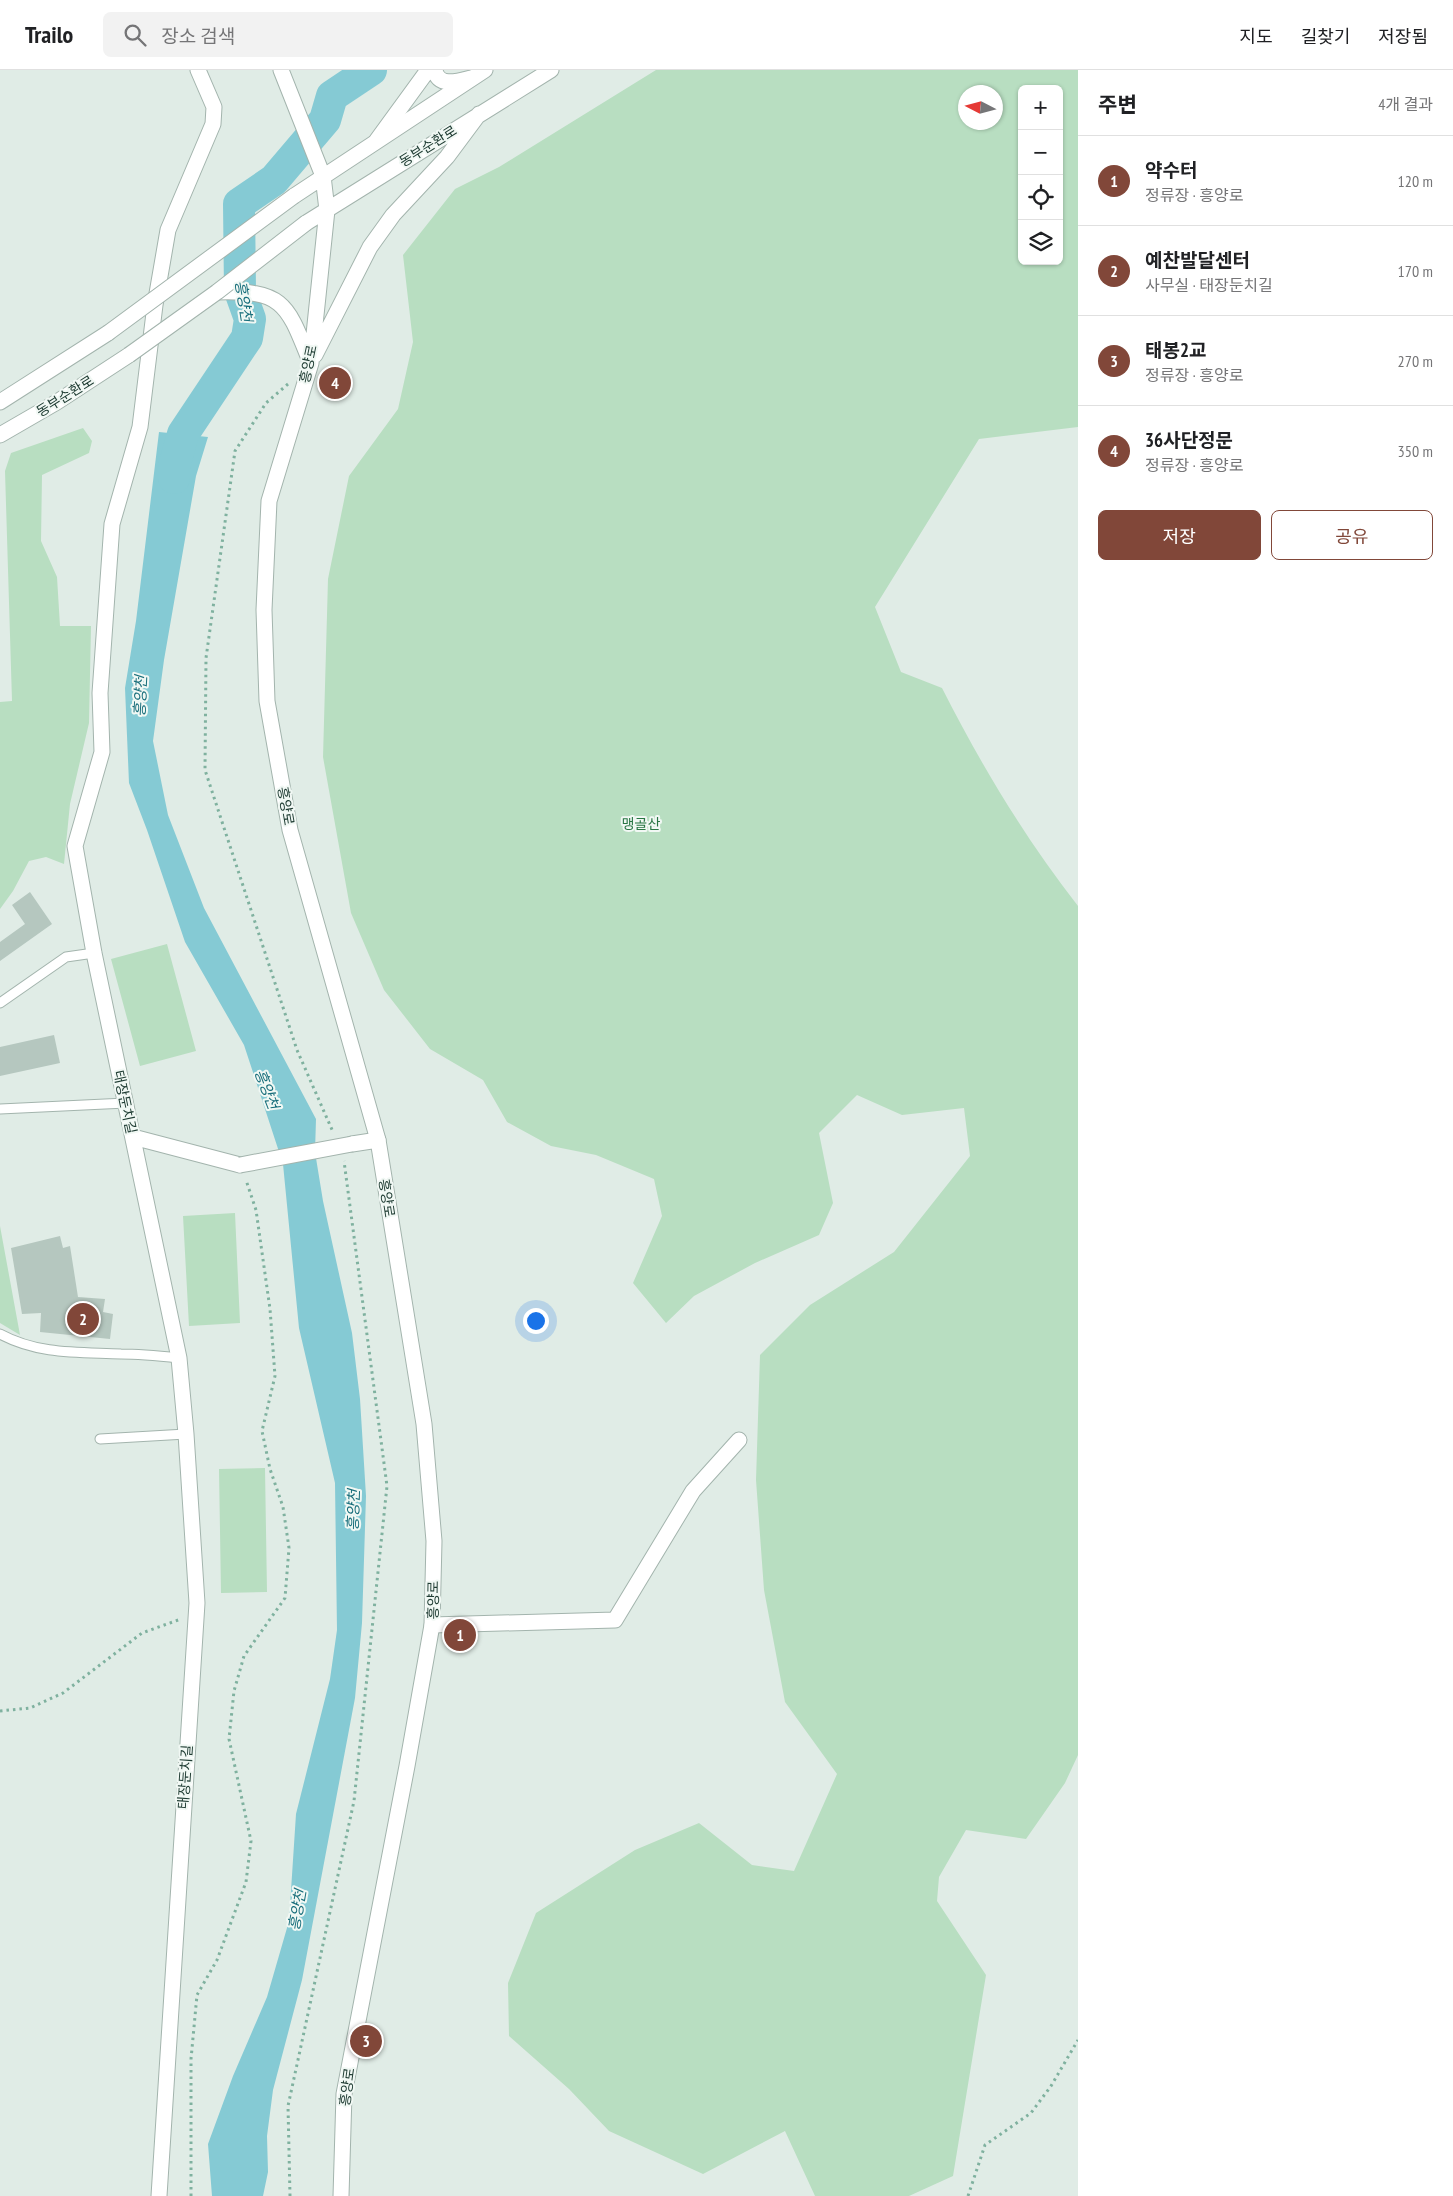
<!DOCTYPE html>
<html lang="ko">
<head>
<meta charset="utf-8">
<style>
  :root { --surface:#fff; --page:#f2f2f2; --text:#202124; --muted:#757577; --line:#e0e0e0; --accent:#814739 }
  body { margin:0; font-family:"PT Sans Narrow","Noto Sans KR",sans-serif; background:var(--page); color:var(--text) }
  .controls { position:absolute; right:15px; top:15px; display:grid; overflow:hidden; border-radius:8px; box-shadow:0 1px 4px #0004 }
  .controls button { width:45px; height:45px; display:grid; place-items:center; padding:0; border:0; border-bottom:1px solid var(--line); background:var(--surface); color:var(--text); font:25px sans-serif }
  .compass { position:absolute; left:958px; top:15px; width:45px; height:45px; border-radius:50%; background:var(--surface); box-shadow:0 1px 4px #0004; rotate:276deg }
  .you { position:absolute; left:535px; top:1250px; width:18px; height:18px; margin:-12px; border:4px solid #fff; border-radius:50%; background:#1a73e8; box-shadow:0 0 0 8px #1a73e833 }
  .badge { display:grid; place-items:center; width:32px; height:32px; border-radius:50%; background:var(--accent); color:#fff; font-size:16px; font-weight:700 }
  .pin { position:absolute; translate:-50% -50%; border:2px solid #fff; box-shadow:0 1px 5px #0006 }
  .list { margin:0; padding:0; list-style:none }
  h2 { display:flex; justify-content:space-between; align-items:center; height:65px; margin:0; padding:0 20px; font-size:21px }
  h2 small { font-size:16px; font-weight:400; color:var(--muted) }
  .list li { display:grid; grid-template-columns:32px 1fr auto; gap:15px; align-items:center; box-sizing:border-box; height:90px; padding:0 20px; border-top:1px solid var(--line) }
  .list b { display:block; font-size:19px; white-space:nowrap }
  .list p { margin:0; font-size:16px; white-space:nowrap; color:var(--muted) }
  .list em { font-size:16px; font-style:normal; color:var(--muted) }
  .actions { display:flex; gap:10px; padding:15px 20px }
  .actions a { flex:1; padding:11px 0; border:1px solid var(--accent); border-radius:8px; text-align:center; font-size:18px; color:var(--accent) }
  .actions .main { background:var(--accent); color:#fff }
  .icon { flex:none; width:28px; height:28px; fill:none; stroke:currentColor; stroke-width:2; stroke-linecap:round; stroke-linejoin:round }
  .map { position:relative; flex:none; width:1078px; height:2126px; overflow:hidden }
  header { display:flex; align-items:center; gap:30px; box-sizing:border-box; height:70px; padding:0 25px; background:var(--surface); border-bottom:1px solid var(--line) }
  header strong { font-size:24px }
  nav { display:flex; gap:28px; margin-inline-start:auto; font-size:18px }
  .search { width:350px; height:45px; background:var(--page); display:flex; align-items:center; gap:12px; box-sizing:border-box; padding:0 18px; border-radius:8px; color:var(--muted); font-size:19px }
  main { display:flex }
  aside { flex:1; background:var(--surface) }
  .map>svg:first-child { display:block }
  .green { fill:#b8dec1; fill-rule:evenodd }
  .water { fill:#85cad4 }
  .lines { fill:none; stroke-linecap:round; stroke-linejoin:round }
  .river { stroke:#85cad4; stroke-width:32 }
  .building { fill:#b5c7bf }
  .service-casing { stroke:#a3b4ad; stroke-width:11 }
  .minor-casing { stroke:#a3b4ad; stroke-width:17 }
  .tertiary-casing { stroke:#a3b4ad; stroke-width:17 }
  .path { stroke:#7fb19f; stroke-width:3; stroke-dasharray:2.5 4; stroke-linecap:butt }
  .service { stroke:#fff; stroke-width:9 }
  .minor { stroke:#fff; stroke-width:15 }
  .tertiary { stroke:#fff; stroke-width:15 }
  .minor-bridge-casing { stroke:#a3b4ad; stroke-width:17; stroke-linecap:butt }
  .tertiary-bridge-casing { stroke:#a3b4ad; stroke-width:17; stroke-linecap:butt }
  .minor-bridge { stroke:#fff; stroke-width:15 }
  .tertiary-bridge { stroke:#fff; stroke-width:15 }
  .labels { text-anchor:middle; dominant-baseline:central; stroke-width:4; stroke-linejoin:round; paint-order:stroke }
  .street-label { font-size:14px; fill:#203d34; stroke:#f1f8f4 }
  .park-label { font-size:14px; fill:#287643; stroke:#f1f8f4 }
  .water-label { font-size:15px; font-style:italic; fill:#186e7b; stroke:#f1f8f4 }
</style>
</head>
<body>
<header>
<strong>Trailo</strong>
<div class="search"><svg class="icon" aria-label="search" viewBox="0 0 24 24"><circle cx="10" cy="10" r="6"/><path d="M15 15l6 6"/></svg>장소 검색</div>
<nav><a>지도</a><a>길찾기</a><a>저장됨</a></nav>
</header>
<main>
<div class="map">
<svg width="1078" height="2126" viewBox="0 0 1078 2126">
  <rect width="100%" height="100%" fill="#e0ece6"/>
  <!-- green -->
  <path class="green" d="M656,0H1078V357L979,369L875,537L901,602L942,618C981,695 1025,768 1078,836V1685L1065,1713L1026,1769L966,1760L939,1807L937,1831L986,1905L953,2106L909,2126H815L785,2061L703,2104L609,2061L569,2019L509,1966L508,1913L536,1843L635,1780L699,1753L752,1795L794,1801L837,1704L785,1632L764,1520L756,1410L760,1285L810,1235L894,1182L970,1086L964,1038L902,1045L857,1025L819,1063L833,1133L819,1165L755,1193L694,1226L666,1253L633,1213L662,1146L654,1109L596,1085L551,1076L507,1052L483,1010L430,979L384,920L351,843L323,687L328,509L349,406L398,339L413,272L403,185L455,119L499,97ZM1022,19H1059V191H1022ZM966,22H996V52H966Z
    M83,358L92,371L89,383L42,405L41,471L57,507L60,556H91L89,653L70,734L64,794L46,787L29,791L13,821L0,839V632L12,631L5,401L11,383Z
    M167,874L196,981L140,996L111,889Z
    M235,1143L240,1253L189,1256L183,1146Z
    M0,1156L20,1265L0,1253Z
    M265,1398L267,1522L221,1523L219,1399Z"/>
  <!-- water -->
  <path class="water" d="M159,362L208,367L196,406L164,590L153,671L168,745L204,838L316,1049L315,1082L323,1131L352,1263L360,1329L366,1426L362,1553L355,1628L302,1910L273,2020L267,2066L268,2102L263,2126H212L208,2074L233,2006L267,1927L289,1851L296,1744L330,1609L337,1560L335,1413L299,1258L283,1094L244,975L185,872L147,760L129,713L125,618L136,551Z"/>
  <g class="lines">
    <!-- river -->
    <path class="river" d="M174,408V397L183,364L247,268L250,249L240,221L239,134L274,110L325,50L332,26L371,0"/>
  </g>
  <!-- building -->
  <path class="building" d="M30,822L52,854L0,891V872L25,854L12,835Z
    M54,965L60,993L0,1006V977Z
    M60,1166L63,1178L70,1176L78,1227L105,1229L103,1242L113,1244L110,1269L40,1262L41,1243L22,1244L11,1178Z"/>
  <g class="lines">
    <defs>
      <path id="service" d="M0,933L66,887L94,883
        M0,1039L126,1033
        M0,1264C39,1285 79,1282 121,1284C141,1284 160,1286 179,1288
        M100,1369L186,1364"/>
      <path id="minor" d="M281,0L323,106
        M435,0C438,18 459,11 471,8
        M377,70L428,0
        M133,1067L240,1095
        M352,1074L378,1070
        M432,1555L615,1550L693,1421L739,1370
        M159,2126L197,1533L186,1364L179,1288L94,883L75,776L102,682L100,623L112,454L140,357L155,235L168,160L213,54L214,37L198,0"/>
      <path id="tertiary" d="M323,106L327,140L311,293L269,431L264,540L267,631L290,760L378,1070L424,1354L434,1471L432,1555L407,1696L344,2024L341,2126
        M294,126L485,0
        M306,153L551,0
        M217,222C284,220 287,234 310,291
        M315,285L370,177L393,145L447,87L479,44
        M0,332L108,263
        M0,365L57,332L129,285"/>
    </defs>
    <!-- service casing -->
    <use href="#service" class="service-casing"/>
    <!-- minor casing -->
    <use href="#minor" class="minor-casing"/>
    <!-- tertiary casing -->
    <use href="#tertiary" class="tertiary-casing"/>
    <!-- path -->
    <path class="path" d="M288,314L266,333L235,381L206,588L205,700L297,980L333,1062
      M0,1641L30,1638L63,1623L142,1563L181,1549
      M191,2126V1989L197,1925L217,1890L246,1812L251,1771L229,1669L234,1621L244,1586L285,1528L289,1478L283,1437L270,1399L262,1361L275,1306L270,1239L256,1140L246,1110
      M290,2126L288,2036L354,1731L387,1416L344,1091
      M968,2126L985,2075L1031,2043L1051,2016L1078,1970"/>
    <!-- service -->
    <use href="#service" class="service"/>
    <!-- minor -->
    <use href="#minor" class="minor"/>
    <!-- tertiary -->
    <use href="#tertiary" class="tertiary"/>
    <defs>
      <path id="minor-bridge" d="M240,1095L352,1074"/>
      <path id="tertiary-bridge" d="M108,263L294,126
        M129,285L217,222L306,153"/>
    </defs>
    <!-- minor-bridge casing -->
    <use href="#minor-bridge" class="minor-bridge-casing"/>
    <!-- tertiary-bridge casing -->
    <use href="#tertiary-bridge" class="tertiary-bridge-casing"/>
    <!-- minor-bridge -->
    <use href="#minor-bridge" class="minor-bridge"/>
    <!-- tertiary-bridge -->
    <use href="#tertiary-bridge" class="tertiary-bridge"/>
  </g>
  <g class="labels">
    <!-- street labels -->
    <g class="street-label">
      <text transform="translate(428 76) rotate(-32)">동부순환로</text>
      <text transform="translate(308 294) rotate(-78)">흥양로</text>
      <text transform="translate(65 326) rotate(-32)">동부순환로</text>
      <text transform="translate(286 736) rotate(80)">흥양로</text>
      <text transform="translate(125 1032) rotate(78)">태장둔치길</text>
      <text transform="translate(387 1128) rotate(81)">흥양로</text>
      <text transform="translate(433 1530) rotate(-89)">흥양로</text>
      <text transform="translate(185 1707) rotate(-86)">태장둔치길</text>
      <text transform="translate(347 2017) rotate(-82)">흥양로</text>
    </g>
    <!-- park labels -->
    <g class="park-label">
      <text x="641" y="754">맹골산</text>
    </g>
    <!-- water labels -->
    <g class="water-label">
      <text transform="translate(244 231) rotate(81)">흥양천</text>
      <text transform="translate(140 626) rotate(-87)">흥양천</text>
      <text transform="translate(267 1019) rotate(69)">흥양천</text>
      <text transform="translate(353 1440) rotate(-88)">흥양천</text>
      <text transform="translate(297 1840) rotate(-80)">흥양천</text>
    </g>
  </g>
</svg>
<div class="controls">
<button>+</button>
<button>−</button>
<button><svg class="icon" aria-label="locate" viewBox="0 0 24 24"><circle cx="12" cy="12" r="6"/><path d="M12 2v4M12 18v4M2 12h4M18 12h4"/></svg></button>
<button><svg class="icon" aria-label="layers" viewBox="0 0 24 24"><path d="M12 4l9 5-9 5-9-5zM3 14l9 5 9-5"/></svg></button>
</div>
<svg class="compass" viewBox="-18 -18 36 36"><path d="M0-13l5 13h-10z" fill="#e53935"/><path d="M0 13l5-13h-10z" fill="#757577"/></svg>
<div class="you"></div>
<div class="pin badge" style="left:460px;top:1565px">1</div>
<div class="pin badge" style="left:83px;top:1249px">2</div>
<div class="pin badge" style="left:366px;top:1971px">3</div>
<div class="pin badge" style="left:335px;top:313px">4</div>
</div>
<aside>
<h2>주변<small>4개 결과</small></h2>
<ul class="list">
<li><span class="badge">1</span><div><b>약수터</b><p>정류장 · 흥양로</p></div><em>120 m</em></li>
<li><span class="badge">2</span><div><b>예찬발달센터</b><p>사무실 · 태장둔치길</p></div><em>170 m</em></li>
<li><span class="badge">3</span><div><b>태봉2교</b><p>정류장 · 흥양로</p></div><em>270 m</em></li>
<li><span class="badge">4</span><div><b>36사단정문</b><p>정류장 · 흥양로</p></div><em>350 m</em></li>
</ul>
<div class="actions"><a class="main">저장</a><a>공유</a></div>
</aside>
</main>
</body>
</html>
